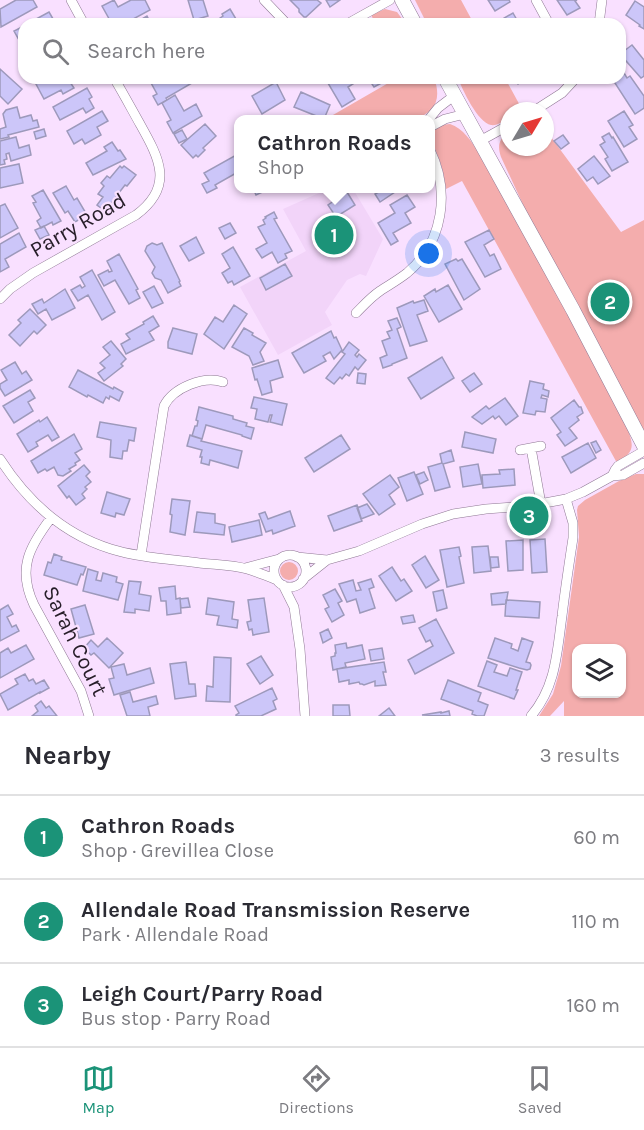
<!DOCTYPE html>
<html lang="en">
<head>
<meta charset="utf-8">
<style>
  :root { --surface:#fff; --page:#f2f2f3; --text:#2b2b33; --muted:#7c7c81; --line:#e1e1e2; --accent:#1b9378 }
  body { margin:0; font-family:Karla,sans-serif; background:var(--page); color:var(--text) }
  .controls { position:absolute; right:18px; bottom:18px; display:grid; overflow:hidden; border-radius:12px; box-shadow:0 2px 4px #0004 }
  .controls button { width:54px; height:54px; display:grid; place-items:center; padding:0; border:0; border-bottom:2px solid var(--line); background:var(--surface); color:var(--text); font:30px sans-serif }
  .compass { position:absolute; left:500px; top:102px; width:54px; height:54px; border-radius:50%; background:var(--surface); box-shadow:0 2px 4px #0004; rotate:52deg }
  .you { position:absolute; left:429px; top:254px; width:21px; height:21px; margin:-15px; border:4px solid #fff; border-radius:50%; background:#1a73e8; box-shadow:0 0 0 9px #1a73e833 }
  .badge { display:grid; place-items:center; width:39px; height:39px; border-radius:50%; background:var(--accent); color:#fff; font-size:20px; font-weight:700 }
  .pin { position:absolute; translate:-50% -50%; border:3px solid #fff; box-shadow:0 2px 6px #0006 }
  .popup { position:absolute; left:234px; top:115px; width:201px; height:78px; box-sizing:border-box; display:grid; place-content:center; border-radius:12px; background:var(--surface); filter:drop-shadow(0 2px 4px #0005); font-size:20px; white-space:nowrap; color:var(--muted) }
  .popup b { font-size:22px; color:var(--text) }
  .popup::after { content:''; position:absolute; left:50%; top:100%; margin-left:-12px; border:12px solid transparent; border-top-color:var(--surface) }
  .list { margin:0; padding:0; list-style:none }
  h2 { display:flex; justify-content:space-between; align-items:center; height:78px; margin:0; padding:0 24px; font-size:26px }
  h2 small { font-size:20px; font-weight:400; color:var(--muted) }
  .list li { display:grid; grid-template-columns:39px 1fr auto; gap:18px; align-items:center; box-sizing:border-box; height:84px; padding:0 24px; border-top:2px solid var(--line) }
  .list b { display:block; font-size:22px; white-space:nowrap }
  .list p { margin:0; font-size:20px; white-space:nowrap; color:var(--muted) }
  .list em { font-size:20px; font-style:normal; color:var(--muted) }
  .icon { flex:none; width:33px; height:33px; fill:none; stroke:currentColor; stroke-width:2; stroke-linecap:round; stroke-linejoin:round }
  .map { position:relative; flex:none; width:644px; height:716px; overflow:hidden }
  .search { position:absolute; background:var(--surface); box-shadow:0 2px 4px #0004; left:18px; right:18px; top:18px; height:66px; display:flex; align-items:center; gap:15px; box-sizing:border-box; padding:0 21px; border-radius:18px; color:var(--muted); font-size:22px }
  .sheet { height:330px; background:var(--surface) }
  nav { display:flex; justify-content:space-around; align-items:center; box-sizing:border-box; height:84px; border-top:2px solid var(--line); background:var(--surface); font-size:16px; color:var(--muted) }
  nav a { display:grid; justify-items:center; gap:3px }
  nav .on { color:var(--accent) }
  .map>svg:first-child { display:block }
  .built { fill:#f2d4f9 }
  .green { fill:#f4adad; fill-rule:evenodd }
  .building { fill:#ccc6f9; stroke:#9d99bb; stroke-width:1.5 }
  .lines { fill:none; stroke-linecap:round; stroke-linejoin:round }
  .street-casing { stroke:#8f7894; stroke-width:10 }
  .secondary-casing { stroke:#8f7894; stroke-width:15 }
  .street { stroke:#fff; stroke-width:9 }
  .secondary { stroke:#fff; stroke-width:14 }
  .labels { text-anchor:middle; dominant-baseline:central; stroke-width:4.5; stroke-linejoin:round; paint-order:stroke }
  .street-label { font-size:22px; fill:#261d28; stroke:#f9e0ff }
</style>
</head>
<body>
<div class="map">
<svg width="644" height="716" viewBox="0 0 644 716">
  <rect width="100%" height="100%" fill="#f9e0ff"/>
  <!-- built -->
  <path class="built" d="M328,189H353L383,239L366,276L360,274L347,280L325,312L332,325L278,355L240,287L306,251L283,209Z"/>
  <!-- green -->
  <path class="green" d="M415,0H461L474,24H427Z
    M385,9L397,12L406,24H376L371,15Z
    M397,78H434C442,99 435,113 414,119H326Z
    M458,78H505L523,111H509V118C504,121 497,126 491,125C478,123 462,89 458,78Z
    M450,124C463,128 472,142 479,153L565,307L626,424C633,445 637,450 617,463L462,181L446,189C444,181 444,173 441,165C437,150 420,126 450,124Z
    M545,129L621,232L644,220V434L586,322L526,211L501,157C497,145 499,139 509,132V147H545Z
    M636,474H644V716H564V701L550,716H539L553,694L561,666L579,537L577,510L578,506L585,500L619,481ZM576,648H622V694H576Z
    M280 571a9 9 0 1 1 18 0a9 9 0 1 1-18 0Z"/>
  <!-- building -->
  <path class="building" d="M16,0H33L37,7L1,27L0,9Z
    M114,0L118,7L131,0H145L150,10L124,24H112L102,6Z
    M188,0H203L208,16L194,20Z
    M290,0H317L321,3L306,17H304L299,12V9Z
    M326,0H340L330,7Z
    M488,0H509L510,2L495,11Z
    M557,0H577L575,1L580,8L567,15Z
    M635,1L644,7V29L639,26L640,25L626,15Z
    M230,9L236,19L232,21L234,24H211L223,16L222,14Z
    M49,12L56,24H27Z
    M513,13L517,20L519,19L522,24H494Z
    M147,16L151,24H133Z
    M24,26V46L23,47L14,31Z
    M632,45L644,60V76L641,78L620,54Z
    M0,69L22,89L8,104L0,96Z
    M624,73L627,78L630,76L644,96V108L635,114L613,80L616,78H620V75Z
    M48,78H70L68,79L74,88L63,94L61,90L44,99L36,84Z
    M155,78H189L192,83L166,98L167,100L158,105L153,96L157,94L150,81Z
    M325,78H354L356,82L348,87L355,99L342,107Z
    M368,78H389V79L374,87Z
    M515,78H528L518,84Z
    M276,82L285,100L262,114L252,96Z
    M87,88L92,97L89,99L94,108L86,113L83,108L60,120L53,107Z
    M301,92L330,105L324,119L294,107Z
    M175,95L184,111L196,104L202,116L173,133L167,122L171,120L162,103Z
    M17,107L20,118L31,115L33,121L37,120L39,127L8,135L9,137L0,139V129L6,127L3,114L6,110Z
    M102,111L108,121L97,127L101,135L85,144L82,139L74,144L67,131Z
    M624,111L633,125L629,127L637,139L624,147L608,121Z
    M205,124L216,136L203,148L205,150L198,157L196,155L193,158L181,145Z
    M44,129L46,136L36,139L34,132Z
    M182,130L187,139L179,143L174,134Z
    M609,133L612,138L613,137L628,162L612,171L605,159L608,157L600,145L605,142L602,137Z
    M563,135L569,143L561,149L554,141Z
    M16,137L19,148L29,145L31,155L11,161L9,153L6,154L7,159L4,160L5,164L0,165V141Z
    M112,142L118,151L120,150L126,159L93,175L86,163L107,151L104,147Z
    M238,154V172L215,185L217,188L207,193L202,184L209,181L204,173Z
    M594,156L610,176L598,184L593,177L587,181L578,169Z
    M19,164L23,183L0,188V168Z
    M120,166L122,168L124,166L136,175L127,186L125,185L105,211L97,205L103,197L98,194L104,186L101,183L107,176L110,178Z
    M66,186L74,200L77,198L87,215L75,222L68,211L65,213L53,193Z
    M253,188H266L267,190L256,195Z
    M376,188H393L395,192L380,202L375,194L379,192Z
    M43,190L61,221L53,225L52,222L41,228L37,221L41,218L33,203L36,202L32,196Z
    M347,192L355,205L336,217L328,205Z
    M407,195L415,207L405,213L411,223L393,233L398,241L391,245L378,223L395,213L390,205Z
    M5,204L18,228L0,238V206Z
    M274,212L277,218L274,219L292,251L285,254L287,258L278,263L272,252L262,258L256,249L267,243L258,227L265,224L263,220L266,218L265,217Z
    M230,223L236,233L225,239L219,228Z
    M44,226L49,235L40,239L35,230Z
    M489,230L494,239L484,245L490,256L494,254L501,269L485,277L465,242Z
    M19,233L26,247L5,259L9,267L0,272V244Z
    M196,237L204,253L189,261L180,246Z
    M152,243L157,245L162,243L180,281L179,282L181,286L168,293L161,280L155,278L152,273L155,267L145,251L147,246Z
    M233,247L250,276L234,285L232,281L228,283L222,273L230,268L222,254Z
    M119,254L138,289L136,290L140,298L129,304L115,280L104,286L98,275L108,270L109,272L112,271L107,261Z
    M456,259L458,261L462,259L480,289L464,300L445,264Z
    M285,264L292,276L266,290L260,278Z
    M92,270L115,312L102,320L88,295L78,301L71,290L80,285L82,288L85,286L80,277Z
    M448,285L462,309L439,322L424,296L435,289L436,292Z
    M154,286L163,303L152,308L143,292Z
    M65,289L75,308L52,320L46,309L38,314L32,304L42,299L44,303Z
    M424,300L428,311L417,315L427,341L410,346L397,308L413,301L414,303Z
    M234,305L247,314L224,349L204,334L215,317L223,322Z
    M30,309L46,325L37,334L34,331L20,346L9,335L21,323L18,320Z
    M153,316L159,326L149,332L154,340L126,354L121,344L130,339L126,334L144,324L143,322Z
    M397,318L401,327L397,329L407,358L392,364V365L383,368L380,358L387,355L382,341L390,338L387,332L392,330L388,321Z
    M173,328L197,334L192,354L168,348V342Z
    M244,328L253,333L252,335L266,343L260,352L264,361L253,365L249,356L232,347Z
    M331,331L334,338L336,337L342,350L334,359L330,352L323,356L326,361L304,373L292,353Z
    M111,341L126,359L121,364L123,366L104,381L98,373L105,368L100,363L110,355L103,347Z
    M349,342L359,350L355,355L357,357L359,354L366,360L358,370L355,367L349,376L346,374L342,379L340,377L334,384L326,378L345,354L342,352Z
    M442,357L454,378L421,399L408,378Z
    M278,360L283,377L270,381L272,392L262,395L257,379L255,380L252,368Z
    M15,362L22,374L26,371L32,380L5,396L0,388V384L7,380L1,370Z
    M78,370L113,389L114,387L123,392L119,401L110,396L109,399L106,397L103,403L88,395L87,397L69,387Z
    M358,373L366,374L365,384L357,383Z
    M474,373L482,384L470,392L462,381Z
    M530,381L544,384L543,389L549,391L548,397L542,395L541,398L547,399L545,412L536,411L535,415L523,413Z
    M30,390L35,398L28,402L33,411L14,423L3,406Z
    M254,397L287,404L282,425L270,422L272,415H270L268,422L255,419L257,409L251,408Z
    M505,398L518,416L506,425L499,416L495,419L493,416L482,424L472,417L486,406L489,409Z
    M574,400L579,407H581L583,413L577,417L579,420L569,428L577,438L565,446L557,435L561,432L551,418Z
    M199,407L233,416V419L247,423L246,426L254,428L251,439L242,436V435L206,425L202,439L192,436L195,426H197L198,421L196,420Z
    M47,417L59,437L52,441L48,435L36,442L38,446L28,452L17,434L39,420L40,422Z
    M100,422L136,428L134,441L129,440L127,451H123L122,459L110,457L111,440L97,437Z
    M465,432L496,439L493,453L462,447Z
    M74,434L82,449L75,453L80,460L75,463L76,465L69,469L71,471L63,476L58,475L54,467L47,471L45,469L38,473L31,461Z
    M190,435L202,439L201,441L242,451L238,468L210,460L209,465L201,463L202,457H200L202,450L187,446Z
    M341,435L350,449L314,472L305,458Z
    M596,441L601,450L596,453L591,443Z
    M588,443L596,458L571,473L562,457Z
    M451,450L454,461L443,464L450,487L435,491L428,467L442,463L440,454Z
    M478,464L482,484L463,487L460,467Z
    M84,465L90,472L86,476L91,482L85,487L87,489L82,494L85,498L76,505L69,496L67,498L58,486Z
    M514,469L515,485L483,488L482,475L500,474L499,470Z
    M414,472L423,494L407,501L398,478Z
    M424,472L428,480L420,484L416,475Z
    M390,475L399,487L389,495L395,504L379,515L363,494Z
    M107,492L130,499L124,515L116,513L115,517L101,513Z
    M172,499L190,501L185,535L170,532L172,515L170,514Z
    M367,504L374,514L361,519L357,508Z
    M357,505L362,521L334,531L328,516Z
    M290,511L295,526L273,534L272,530L266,532L259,514L265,512L268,519Z
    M197,512L215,514V523L225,525L224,535L194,532Z
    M259,520L262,535L232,542L229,527Z
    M545,539L547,572L532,573L530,540Z
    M523,540V570L508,571L506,541Z
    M488,546L491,571L474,573L472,547Z
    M459,547L461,556L459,557L464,583L447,587L440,550Z
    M54,554L62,557L61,560L86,567L83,575L81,574L77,585L44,575L48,562L51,563Z
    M425,556L439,580L426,588L412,565Z
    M490,557H498L499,567L491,568Z
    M392,567L401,581L404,579L412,591L396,601L379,576Z
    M88,569L98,572L96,580L101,581L103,573L117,577L116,582L123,584L118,600L83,591Z
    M371,579L374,587L369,589L375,608L360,613L356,599L347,602L339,584L353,580L356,591L361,590L358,583Z
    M129,581L141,582L139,594L151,596L149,611L135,609V613L124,612Z
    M175,586L176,599L180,598L181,613L167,615L166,601H161L159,588Z
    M335,589L342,601L338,603L344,615L332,622L325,609L329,607L323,595Z
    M443,590L447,608L437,611L433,592Z
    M508,592L506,604L492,605L491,594Z
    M188,598L190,607L181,608L180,599Z
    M208,598L234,602L232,619L238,620L237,628L217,625L219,616L206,614Z
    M264,598L269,632L253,635L252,629L249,630L247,622L251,621L248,600Z
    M506,600L540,602L539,618L505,616Z
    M8,605L13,614L7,617L12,627L16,625L19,631L0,641V610Z
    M85,605L94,634L79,638L71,609Z
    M413,615L415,622L403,624L401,617Z
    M436,619L454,653L415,674L408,660L433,646L430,640L426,642L419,628Z
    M328,629L332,638L323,643L320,633Z
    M107,638L123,653L109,668L94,653L91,655L84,648L91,640L98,647Z
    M495,638L512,644L511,648L518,651L522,638L533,642L526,662L530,663L531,665L530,669L527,670L519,668L488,658Z
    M346,643L347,648L362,645L365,659L345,663L346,667L333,670L331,657L335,656V653H336L335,645Z
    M26,645L34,659L0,678V653L8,648L11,653Z
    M382,648L384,659L371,661L369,650Z
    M261,656L273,675L260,684L247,664Z
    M214,657L231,658L230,702L206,701L207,686L213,687Z
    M487,661L497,665L494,672L507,676L510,668L522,672L516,690H518L514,699L478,686Z
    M186,662L189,684H195L196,696L175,699L170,664Z
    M384,662L386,672H383L386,685L375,686V681L364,685L362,684H360L359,682L349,684V680L339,682L337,669Z
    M124,664L127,675L150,668L154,683L114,695L109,679L114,678L111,667Z
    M25,674L29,681L33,679L36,684L44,680L49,688L40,693V692L8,710L0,694L18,684L15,679Z
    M448,680L481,693L478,701L488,705L484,716H477L472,714L473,711L441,699Z
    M272,688L277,699L273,701L276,709L261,716H236V715L239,713L235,706Z
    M130,692L133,702L156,696L158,704L148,707L150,716H127L120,695Z
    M41,701L46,708L49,706L57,716H32L38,711L35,706Z
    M333,705H349L350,716H333Z
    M389,708L395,716H379Z
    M449,711L450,716L422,715L441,712V713Z"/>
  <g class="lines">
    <defs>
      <path id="street" d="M71,0L84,24
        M264,0L287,24
        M536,0L549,24
        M347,24L390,0
        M599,24L602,0
        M534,111L562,93L576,78
        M429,119L438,108L455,95
        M430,127L445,119L465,114
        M480,141L509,125
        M0,299L10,289L33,273L136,215C175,186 159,158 140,124C131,108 123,93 114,78
        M356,313C364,305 371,297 380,291C389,285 398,280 407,273C444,242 450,191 430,150
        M531,448L541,504
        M520,450L541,446
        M0,459C27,501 63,534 111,549C137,557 166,559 192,562C210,565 230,564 247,569C257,572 267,576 277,580
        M612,476L615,470L618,466L644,451
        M51,518C29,547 17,569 34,605L81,691L89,716
        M141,555L164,406C173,388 204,375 223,382
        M274 571a16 16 0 1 1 32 0a16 16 0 1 1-32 0Z
        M297,557L327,560L359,551L422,524L453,514L486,509L529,506L566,499L583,492L612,476L623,475L644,463
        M245,568L279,559
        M303,579L327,560
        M283,585L294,607L300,649L305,716
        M531,716C556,687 557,652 562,616C565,590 569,564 573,538V523L566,499"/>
      <path id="secondary" d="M402,0L415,24
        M445,78L573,310L644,446"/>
    </defs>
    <!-- street casing -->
    <use href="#street" class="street-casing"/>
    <!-- secondary casing -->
    <use href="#secondary" class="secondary-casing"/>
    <!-- street -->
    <use href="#street" class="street"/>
    <!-- secondary -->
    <use href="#secondary" class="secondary"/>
  </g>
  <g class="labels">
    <!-- street labels -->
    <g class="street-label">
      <text transform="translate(78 225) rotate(-30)">Parry Road</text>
      <text transform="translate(75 641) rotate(64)">Sarah Court</text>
    </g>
  </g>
</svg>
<div class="controls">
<button><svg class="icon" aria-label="layers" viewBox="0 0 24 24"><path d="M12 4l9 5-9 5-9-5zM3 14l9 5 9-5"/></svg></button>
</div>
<svg class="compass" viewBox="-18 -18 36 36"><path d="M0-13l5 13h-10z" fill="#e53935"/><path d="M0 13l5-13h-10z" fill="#7c7c81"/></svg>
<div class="you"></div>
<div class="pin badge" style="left:334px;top:235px">1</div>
<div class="popup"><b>Cathron Roads</b>Shop</div>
<div class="pin badge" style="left:610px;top:302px">2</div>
<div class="pin badge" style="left:529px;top:516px">3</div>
<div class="search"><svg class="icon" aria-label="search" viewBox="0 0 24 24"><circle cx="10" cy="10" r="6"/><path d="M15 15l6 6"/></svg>Search here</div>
</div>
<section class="sheet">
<h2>Nearby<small>3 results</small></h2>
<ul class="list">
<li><span class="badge">1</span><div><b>Cathron Roads</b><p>Shop · Grevillea Close</p></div><em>60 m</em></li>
<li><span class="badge">2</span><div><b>Allendale Road Transmission Reserve</b><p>Park · Allendale Road</p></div><em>110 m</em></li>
<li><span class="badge">3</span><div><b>Leigh Court/Parry Road</b><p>Bus stop · Parry Road</p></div><em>160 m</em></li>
</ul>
</section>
<nav>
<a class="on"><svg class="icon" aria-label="map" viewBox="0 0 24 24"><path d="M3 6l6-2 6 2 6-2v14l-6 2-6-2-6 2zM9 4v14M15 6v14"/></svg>Map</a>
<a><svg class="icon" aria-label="directions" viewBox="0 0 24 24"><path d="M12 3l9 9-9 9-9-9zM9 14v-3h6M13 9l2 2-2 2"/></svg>Directions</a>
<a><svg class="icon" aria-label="saved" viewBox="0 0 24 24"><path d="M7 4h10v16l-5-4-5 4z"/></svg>Saved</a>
</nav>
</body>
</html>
